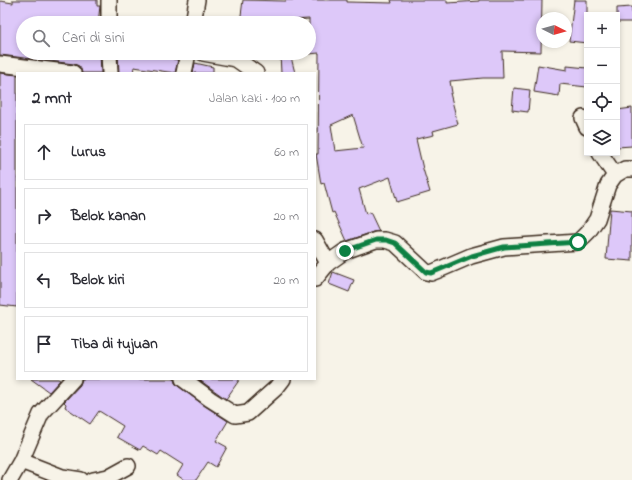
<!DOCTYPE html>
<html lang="id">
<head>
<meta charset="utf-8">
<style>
  :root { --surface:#fff; --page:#f2f2f3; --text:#2b2b33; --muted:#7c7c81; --line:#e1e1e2 }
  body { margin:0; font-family:"Indie Flower",sans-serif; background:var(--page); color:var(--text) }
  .controls { position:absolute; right:12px; top:12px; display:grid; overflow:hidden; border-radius:0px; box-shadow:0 2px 6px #0003 }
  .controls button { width:36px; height:36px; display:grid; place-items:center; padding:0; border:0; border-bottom:1px solid var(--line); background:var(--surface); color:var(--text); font:20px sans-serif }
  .compass { position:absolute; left:536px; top:12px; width:36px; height:36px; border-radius:50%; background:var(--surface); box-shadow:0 2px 6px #0003; rotate:95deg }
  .stop { position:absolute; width:12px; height:12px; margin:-9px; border:3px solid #0b8043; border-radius:50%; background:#fff }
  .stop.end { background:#0b8043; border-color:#fff; box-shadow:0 1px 4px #0008 }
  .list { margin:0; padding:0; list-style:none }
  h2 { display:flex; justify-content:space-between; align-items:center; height:52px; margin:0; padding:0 16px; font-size:17px }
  h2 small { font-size:13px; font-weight:400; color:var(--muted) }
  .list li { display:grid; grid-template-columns:26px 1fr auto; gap:12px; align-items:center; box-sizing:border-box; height:56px; margin:0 8px 8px; padding:0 8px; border:1px solid var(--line); border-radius:0px }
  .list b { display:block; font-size:15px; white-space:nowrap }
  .list em { font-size:13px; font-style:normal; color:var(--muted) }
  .icon { flex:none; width:22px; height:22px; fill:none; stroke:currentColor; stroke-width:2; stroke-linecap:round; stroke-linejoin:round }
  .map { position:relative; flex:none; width:632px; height:480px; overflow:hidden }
  .search { position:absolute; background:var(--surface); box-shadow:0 2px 6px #0003; left:16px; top:16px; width:300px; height:44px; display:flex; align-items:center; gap:10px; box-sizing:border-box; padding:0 14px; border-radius:22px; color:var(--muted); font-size:15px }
  .panel { position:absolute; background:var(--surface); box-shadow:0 2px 6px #0003; left:16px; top:72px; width:300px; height:308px; border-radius:0px }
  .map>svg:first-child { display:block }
  .building { fill:#ddc8f9; stroke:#3b2a1e; fill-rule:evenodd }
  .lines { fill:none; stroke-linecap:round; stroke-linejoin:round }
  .street-casing { stroke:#3b2a1e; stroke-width:18 }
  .street { stroke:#f7f3e8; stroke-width:15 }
  .route { stroke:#0b8043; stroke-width:5 }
</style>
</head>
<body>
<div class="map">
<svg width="632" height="480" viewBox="0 0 632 480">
  <rect width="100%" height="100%" fill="#f7f3e8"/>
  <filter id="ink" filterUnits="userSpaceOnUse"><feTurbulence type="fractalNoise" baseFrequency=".025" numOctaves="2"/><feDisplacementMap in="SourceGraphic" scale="8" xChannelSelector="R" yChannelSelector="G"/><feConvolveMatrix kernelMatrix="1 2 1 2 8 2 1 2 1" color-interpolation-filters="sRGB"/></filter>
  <g filter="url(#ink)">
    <!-- building -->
    <path class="building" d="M13,0H97V6H100L98,23H23V53H100L101,73H82L81,69L79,66L74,64L0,55V1L13,3Z
      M243,0L286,1V0H347V2L392,3L391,0H447V3L479,1V0H542L541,52L502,51L503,78H483L450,81L452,93H450L458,124L433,131L434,135L416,139L423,169L430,192L397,202L390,177L359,189L366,214L370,212L379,231L373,232L347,241L334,212L332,213L324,183L321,184L316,154H318L319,53L309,54V19L275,21V23H240ZM353,115L363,148L335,151L331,125Z
      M574,0H587V43L569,41Z
      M632,7V22H617V8Z
      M118,53L155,55V53H174L173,59L178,60L175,73L134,67L133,73H119Z
      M280,53H290L295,73H281Z
      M195,63L213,67V73H193Z
      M538,65L567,70V66L587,68V87L560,84L559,96L534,92Z
      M0,73L17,75V307L0,305Z
      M514,88L530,90L528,112L512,110Z
      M632,108V146L617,147V110Z
      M610,209L632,211V261L606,259Z
      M333,272L354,280L349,292L329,284Z
      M31,379H58L60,380L49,392Z
      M82,379H174L175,383L178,386L205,406L228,421L216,441L227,447L216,467L208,462L196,480H184L177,475L183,465L161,451L158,455L143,446L140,450L117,437L123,426L99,411L90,424L65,407L66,404L64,402L80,385Z
      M198,379H240L226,399Z"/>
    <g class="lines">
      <defs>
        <path id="street" d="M109,0V23
          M193,23L197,0
          M109,53L110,73
          M203,53L236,59L256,73
          M0,64L73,73
          M184,73L188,53
          M583,118L587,127
          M600,153L615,175
          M315,240L328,263
          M315,279L328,263L345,251L376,240H385L395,243L426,272L431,273L436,271L471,256L504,247L578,242L588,232L597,219L608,185L615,175L625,169H632
          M183,379L210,399L235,415L248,413L276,388L283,379
          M21,461L62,477L81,480
          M10,480L21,461L41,414L73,379
          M93,480L108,477L128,466"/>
      </defs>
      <!-- street casing -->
      <use href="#street" class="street-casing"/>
      <!-- street -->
      <use href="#street" class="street"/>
    </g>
  </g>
  <g class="lines" filter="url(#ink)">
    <!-- route -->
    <path class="route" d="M345,251L376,240H386L395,243L426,272L431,273L436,271L472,256L504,247L578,242"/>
  </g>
</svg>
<div class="controls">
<button>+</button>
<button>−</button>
<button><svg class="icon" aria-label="locate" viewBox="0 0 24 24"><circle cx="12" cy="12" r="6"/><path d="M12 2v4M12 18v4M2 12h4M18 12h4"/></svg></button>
<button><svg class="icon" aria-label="layers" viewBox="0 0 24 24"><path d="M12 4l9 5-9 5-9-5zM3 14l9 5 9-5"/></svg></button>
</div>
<svg class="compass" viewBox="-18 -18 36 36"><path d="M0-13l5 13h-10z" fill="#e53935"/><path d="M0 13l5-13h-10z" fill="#7c7c81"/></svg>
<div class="stop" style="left:578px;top:242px"></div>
<div class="stop end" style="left:345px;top:251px"></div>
<div class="search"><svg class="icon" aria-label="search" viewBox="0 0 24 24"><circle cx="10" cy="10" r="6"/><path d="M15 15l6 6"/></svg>Cari di sini</div>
<section class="panel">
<h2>2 mnt<small>Jalan kaki · 100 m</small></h2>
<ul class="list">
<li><svg class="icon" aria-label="ahead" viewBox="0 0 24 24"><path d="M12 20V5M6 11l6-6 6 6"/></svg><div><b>Lurus</b></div><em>60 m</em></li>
<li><svg class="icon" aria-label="right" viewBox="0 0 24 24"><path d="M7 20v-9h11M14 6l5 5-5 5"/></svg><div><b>Belok kanan</b></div><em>20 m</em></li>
<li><svg class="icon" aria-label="left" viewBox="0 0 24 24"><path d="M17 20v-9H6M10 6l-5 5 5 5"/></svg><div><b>Belok kiri</b></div><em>20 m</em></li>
<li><svg class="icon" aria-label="arrive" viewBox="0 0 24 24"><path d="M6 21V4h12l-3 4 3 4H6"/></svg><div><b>Tiba di tujuan</b></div></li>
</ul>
</section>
</div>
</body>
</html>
